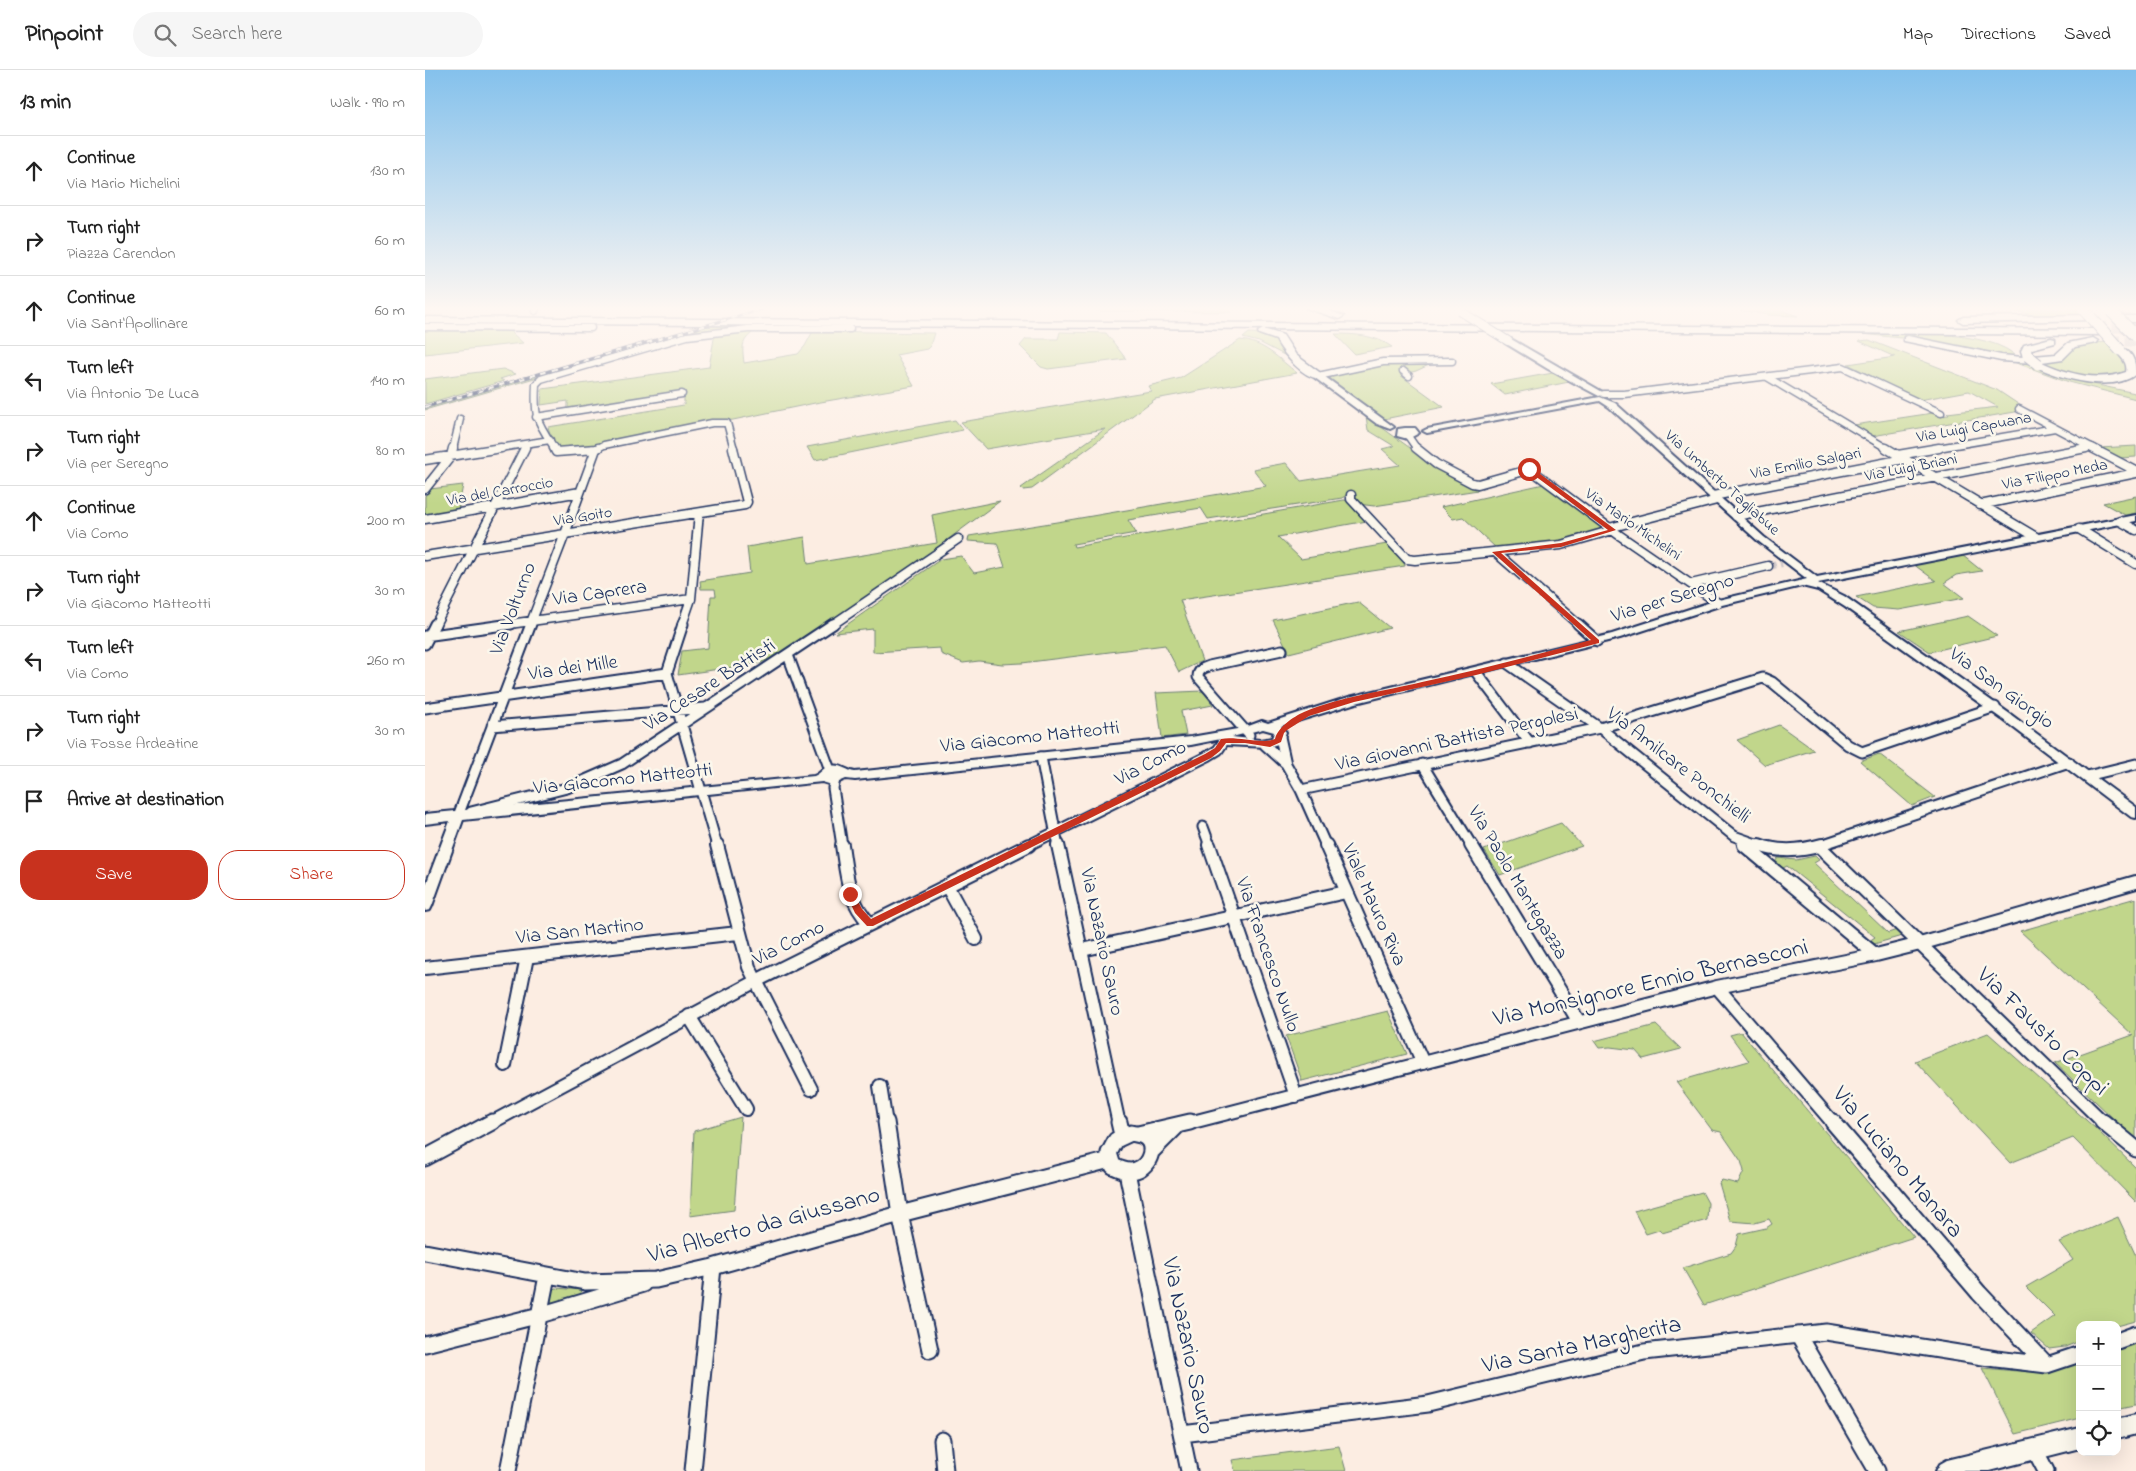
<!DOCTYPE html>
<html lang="en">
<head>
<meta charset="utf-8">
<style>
  :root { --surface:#fff; --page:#f6f6f6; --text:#222; --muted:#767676; --line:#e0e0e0; --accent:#c8321e }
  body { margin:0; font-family:"Indie Flower",sans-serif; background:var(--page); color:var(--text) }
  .controls { position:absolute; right:15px; bottom:15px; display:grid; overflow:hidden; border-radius:10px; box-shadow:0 5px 20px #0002 }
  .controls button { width:45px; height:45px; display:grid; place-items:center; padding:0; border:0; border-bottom:1px solid var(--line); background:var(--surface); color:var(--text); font:25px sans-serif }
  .stop { position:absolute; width:15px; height:15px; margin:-11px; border:4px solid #c8321e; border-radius:50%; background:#fff }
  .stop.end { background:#c8321e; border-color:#fff; box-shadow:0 1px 5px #0008 }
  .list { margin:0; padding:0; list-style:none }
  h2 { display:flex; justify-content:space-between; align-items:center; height:65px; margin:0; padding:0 20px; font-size:21px }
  h2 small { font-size:16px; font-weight:400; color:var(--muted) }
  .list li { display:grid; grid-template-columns:32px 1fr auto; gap:15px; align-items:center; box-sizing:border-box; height:70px; padding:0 20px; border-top:1px solid var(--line) }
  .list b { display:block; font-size:19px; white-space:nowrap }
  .list p { margin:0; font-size:16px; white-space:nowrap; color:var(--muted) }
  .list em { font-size:16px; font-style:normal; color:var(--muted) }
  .actions { display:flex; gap:10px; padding:15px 20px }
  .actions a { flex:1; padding:11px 0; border:1px solid var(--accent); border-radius:20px; text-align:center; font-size:18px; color:var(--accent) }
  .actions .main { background:var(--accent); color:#fff }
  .icon { flex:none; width:28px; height:28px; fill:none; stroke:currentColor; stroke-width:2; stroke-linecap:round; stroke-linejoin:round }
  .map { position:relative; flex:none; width:1711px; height:1401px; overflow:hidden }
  header { display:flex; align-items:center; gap:30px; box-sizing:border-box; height:70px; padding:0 25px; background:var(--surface); border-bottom:1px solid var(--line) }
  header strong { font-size:24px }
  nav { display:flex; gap:28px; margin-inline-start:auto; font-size:18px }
  .search { width:350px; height:45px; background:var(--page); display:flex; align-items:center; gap:12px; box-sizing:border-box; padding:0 18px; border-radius:28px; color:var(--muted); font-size:19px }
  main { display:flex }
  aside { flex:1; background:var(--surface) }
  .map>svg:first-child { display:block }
  .green { fill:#c1d68b; stroke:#6e8274 }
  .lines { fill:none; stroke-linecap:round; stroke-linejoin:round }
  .minor-tunnel { stroke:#cfc7c8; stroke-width:8; stroke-dasharray:8 4; stroke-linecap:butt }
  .trunk-tunnel { stroke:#cfc7c8; stroke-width:11; stroke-dasharray:11 5.5; stroke-linecap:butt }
  .minor-far4-casing { stroke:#1b2f5e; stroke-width:9 }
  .minor-far3-casing { stroke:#1b2f5e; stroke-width:11 }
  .minor-far2-casing { stroke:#1b2f5e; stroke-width:13 }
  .minor-far1-casing { stroke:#1b2f5e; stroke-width:16 }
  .minor-casing { stroke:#1b2f5e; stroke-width:19 }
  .tertiary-casing { stroke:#1b2f5e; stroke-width:4 }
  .trunk-casing { stroke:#1b2f5e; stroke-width:3 }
  .minor-far4 { stroke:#fbf7ec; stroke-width:6 }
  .minor-far3 { stroke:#fbf7ec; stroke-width:8 }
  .minor-far2 { stroke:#fbf7ec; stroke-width:9 }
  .minor-far1 { stroke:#fbf7ec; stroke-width:12 }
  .minor { stroke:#fbf7ec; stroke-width:15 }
  .tertiary { fill:#fbf7ec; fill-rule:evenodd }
  .trunk { fill:#fbf7ec; fill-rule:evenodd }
  .rail-casing { stroke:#1b2f5e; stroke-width:3 }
  .rail { stroke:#fbf7ec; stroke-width:2; stroke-dasharray:5.5; stroke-linecap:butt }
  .tertiary-bridge-casing { stroke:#1b2f5e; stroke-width:10; stroke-linecap:butt }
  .trunk-bridge-casing { stroke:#1b2f5e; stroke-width:13; stroke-linecap:butt }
  .tertiary-bridge { stroke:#fbf7ec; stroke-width:8 }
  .trunk-bridge { stroke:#fbf7ec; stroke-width:11 }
  .route { fill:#c8321e }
  .labels { text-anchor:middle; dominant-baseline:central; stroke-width:5; stroke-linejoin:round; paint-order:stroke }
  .far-street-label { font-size:16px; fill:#1b2f5e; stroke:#fbf7ec }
  .street-label { font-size:20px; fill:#1b2f5e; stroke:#fbf7ec }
  .near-street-label { font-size:24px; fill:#1b2f5e; stroke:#fbf7ec }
</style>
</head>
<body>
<header>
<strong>Pinpoint</strong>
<div class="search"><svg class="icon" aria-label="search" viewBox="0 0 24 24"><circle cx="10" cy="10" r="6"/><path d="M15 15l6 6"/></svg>Search here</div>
<nav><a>Map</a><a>Directions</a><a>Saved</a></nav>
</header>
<main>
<aside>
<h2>13 min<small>Walk · 990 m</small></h2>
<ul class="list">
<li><svg class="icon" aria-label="ahead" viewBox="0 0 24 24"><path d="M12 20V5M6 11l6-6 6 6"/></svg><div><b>Continue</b><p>Via Mario Michelini</p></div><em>130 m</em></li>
<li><svg class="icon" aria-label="right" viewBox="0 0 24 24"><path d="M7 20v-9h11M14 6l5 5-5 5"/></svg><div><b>Turn right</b><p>Piazza Carendon</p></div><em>60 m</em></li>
<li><svg class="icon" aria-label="ahead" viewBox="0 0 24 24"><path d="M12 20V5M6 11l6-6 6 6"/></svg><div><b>Continue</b><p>Via Sant'Apollinare</p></div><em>60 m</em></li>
<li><svg class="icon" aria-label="left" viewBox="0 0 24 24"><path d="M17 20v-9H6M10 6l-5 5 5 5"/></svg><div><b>Turn left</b><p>Via Antonio De Luca</p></div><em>140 m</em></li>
<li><svg class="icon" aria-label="right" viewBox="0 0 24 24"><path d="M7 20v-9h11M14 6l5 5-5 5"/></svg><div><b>Turn right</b><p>Via per Seregno</p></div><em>80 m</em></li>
<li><svg class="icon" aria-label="ahead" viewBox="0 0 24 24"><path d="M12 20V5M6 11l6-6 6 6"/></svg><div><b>Continue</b><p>Via Como</p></div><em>200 m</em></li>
<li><svg class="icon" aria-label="right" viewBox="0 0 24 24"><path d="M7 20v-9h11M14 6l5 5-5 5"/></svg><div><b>Turn right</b><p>Via Giacomo Matteotti</p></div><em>30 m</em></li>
<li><svg class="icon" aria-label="left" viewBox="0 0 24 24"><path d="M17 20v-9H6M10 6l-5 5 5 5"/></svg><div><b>Turn left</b><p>Via Como</p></div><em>260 m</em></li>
<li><svg class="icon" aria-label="right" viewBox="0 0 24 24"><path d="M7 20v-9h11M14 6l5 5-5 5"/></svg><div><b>Turn right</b><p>Via Fosse Ardeatine</p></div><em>30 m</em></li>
<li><svg class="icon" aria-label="arrive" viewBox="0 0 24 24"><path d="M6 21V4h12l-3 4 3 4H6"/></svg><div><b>Arrive at destination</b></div></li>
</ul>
<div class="actions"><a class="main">Save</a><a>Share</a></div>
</aside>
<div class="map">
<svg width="1711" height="1401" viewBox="0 0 1711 1401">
  <rect width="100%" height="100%" fill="#fcede2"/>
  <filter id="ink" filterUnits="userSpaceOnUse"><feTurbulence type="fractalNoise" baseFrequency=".02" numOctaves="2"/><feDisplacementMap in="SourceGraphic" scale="10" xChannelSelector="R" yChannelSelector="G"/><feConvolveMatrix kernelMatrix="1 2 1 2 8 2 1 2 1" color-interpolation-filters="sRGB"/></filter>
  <g filter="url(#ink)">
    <!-- green -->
    <path class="green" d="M672,238H804L806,242L674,241Z
      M1302,238H1351L1373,246L1344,245Z
      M1578,238H1653L1662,247L1608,245Z
      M283,256H319L247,268L0,340V339Z
      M0,258L88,259L87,263L98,273L0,284Z
      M331,260C316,271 317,275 319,293L373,284L380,276L388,261L509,263L505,276L502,279L471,285L489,316L390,333L308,350L258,356L135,382L127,370L123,357L259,335V325L143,340V331L116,335L117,319L284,297L290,263Z
      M635,262L681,263L701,289L623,299L616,297L595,276L601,269H633Z
      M824,263C847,264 851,266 861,286L834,272L818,268Z
      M1427,263C1467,264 1567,257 1594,289L1486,269Z
      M910,264C930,264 950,265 967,277L929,284Z
      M815,270C839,272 854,289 872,303L730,329L607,419L598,420L596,418L680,359L561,379L536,352L726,321L723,316L756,308Z
      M1444,270L1572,320L1602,340L1447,366L1429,355L1508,343L1514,346L1524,345L1522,343L1573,337L1544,321L1494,330L1423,294L1470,287L1434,271Z
      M1685,272L1701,288L1702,304C1665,310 1648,304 1614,292L1640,287L1651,277L1665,273Z
      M1586,291L1600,293L1635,307L1710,323L1711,329L1644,312Z
      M983,294L1004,295L991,301L975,305L1019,337L959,349L902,306L959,295Z
      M78,299L91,304L75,309L79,311L0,334V309Z
      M1128,303L1144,312L1080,325L1066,314Z
      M941,346L1003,391L1053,420L949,436L933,434L926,422L917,428L783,449L776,438L703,450L711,463L648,474L649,477L919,430L926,431L942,451L853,467L876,489L962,474L978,489L980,496L755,530L777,591L754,602L740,575L597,593L577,594L554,591L538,593L516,584L515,578L448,582V559L410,563L516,489L536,486L549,503L580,497L572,473L543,471L544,466L638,451L841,416L828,399L861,393L876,411L975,395L957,379L969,376L943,360Z
      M530,350L538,360L390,390L382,377Z
      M1711,376V387L1694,388L1674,378Z
      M1119,414L1178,459L1134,473L1072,479L1038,447L1028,449L1016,437Z
      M38,415L33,441L0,447V426L5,419Z
      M1711,426V443L1700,445L1678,433Z
      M575,431L461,515L374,573L336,593L253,605L257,581L283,578L286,526H291L290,519H276L275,511L325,503L322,477L380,467L383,494L512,473L507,445Z
      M1537,485L1557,501L1531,505L1519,513L1539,528L1474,540L1448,538L1431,527L1511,511L1488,494Z
      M933,532L965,558L864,583L848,550Z
      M1543,546L1572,566L1505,582L1474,561Z
      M778,621L788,635L756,641L761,665L737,668L731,623Z
      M1354,655L1389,680L1340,695L1312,670Z
      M1454,684L1510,727L1487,736L1435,691Z
      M1136,753L1157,776L1075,805L1059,780Z
      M1390,786L1394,790L1389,793L1463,863L1472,860L1477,866L1449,874L1444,871L1450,867L1362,796L1358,798L1350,792L1353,788L1371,790Z
      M1711,828V1070L1630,993L1708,965L1595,861Z
      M963,941L982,984L877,1011L861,966Z
      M1231,955L1256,979L1218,989L1210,980L1185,977L1174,978L1169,971Z
      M1316,962L1489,1167L1279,1235L1258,1198L1306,1183L1311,1176L1314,1164L1341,1158L1347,1154L1344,1149L1330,1153L1305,1151L1294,1113L1297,1110L1313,1114L1319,1101L1316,1091L1296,1062L1287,1060L1251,1012L1324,991L1305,965Z
      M1563,963L1670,1058L1711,1098V1132L1648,1068L1585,1093L1490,991Z
      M316,1047L309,1140L265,1146L269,1061Z
      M1277,1122L1283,1133L1282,1150L1237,1163L1234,1160L1221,1164L1209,1141Z
      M1693,1147L1711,1186V1251L1692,1256L1655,1255V1271L1640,1277L1624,1279L1606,1263L1630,1246L1601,1217L1648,1190L1634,1172Z
      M130,1218L157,1220L155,1226L125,1233L126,1222Z
      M1711,1271V1334L1692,1338V1278Z
      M1655,1292V1348L1590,1364L1557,1298C1596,1301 1617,1306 1655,1292Z
      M914,1376L921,1401H810L807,1390Z"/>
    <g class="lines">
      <!-- minor-tunnel -->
      <path class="minor-tunnel" d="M1343,496L1357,493"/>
      <!-- trunk-tunnel -->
      <path class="trunk-tunnel" d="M1671,257H1707
        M1684,271H1711"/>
      <defs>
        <path id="minor-far4" d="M110,241L111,238
          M0,257L166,258
          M978,301L984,306
          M893,306L958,292L1027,291
          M1342,307L1463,379
          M1179,324H1199L1418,297L1516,343
          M1594,339L1670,379
          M111,347L257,324
          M983,366L992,379
          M28,379L35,349
          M68,379L125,370
          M99,379L102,374
          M130,379C112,351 109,349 111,314L116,309L262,266L323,259H425
          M171,379L179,375L287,353H302L309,379
          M1507,379L1630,358
          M1655,379L1666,377"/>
        <path id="minor-far3" d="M129,378L131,382L171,379
          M991,378L1011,394L1047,413L1053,414L1099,401
          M1461,378L1611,467
          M1667,378L1711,401
          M1473,385L1514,378
          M0,390L76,378
          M1105,399L1194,465L1293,533
          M0,419L26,386L28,378
          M926,425V429L982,489L990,490L1136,475L1188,460
          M1288,426L1479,389
          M1555,435L1711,403
          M1311,446L1661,378
          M0,449L155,422
          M1695,451L1711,460
          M1184,458L1292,430
          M1654,459L1711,494
          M140,464L171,379L173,378
          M140,464L320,435L322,432L308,378
          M1070,482L1154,555
          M0,486L140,464
          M1266,514L1343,496
          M10,555L100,378
          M77,555L266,529
          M105,555L140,464
          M257,555L266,529L274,443
          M407,555L533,469"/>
        <path id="minor-far2" d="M258,554L242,603L292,776
          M1153,554L1172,571
          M0,566L86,554
          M0,574L10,554
          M363,585L405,700
          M1082,593L1175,658L1309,766L1337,776
          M1051,602L1105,673
          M0,638L242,603
          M67,656L280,638
          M824,665L773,607C773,600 778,598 784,596L857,580
          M855,667L861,694L876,720L901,776
          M840,675L861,694
          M616,687L633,776
          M997,694L1047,776
          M1662,706L1711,694
          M410,710L408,718L417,776
          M876,720L1175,658L1338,608L1347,612L1423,675L1437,682L1570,637
          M46,742L142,718L197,694L408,554
          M33,746L106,554
          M778,757L785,776
          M1317,773L1321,776
          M602,776L783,686L793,680L799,671
          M1393,776L1644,692"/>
        <path id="minor-far1" d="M292,775L324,897L386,1019
          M417,775C422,807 422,829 445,854
          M633,775L694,1054
          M784,775L871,1026
          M901,775L998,993
          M1046,775L1154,952
          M1319,775L1451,885
          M1334,775C1355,783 1376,781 1397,775
          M1394,776L1680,1054
          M522,816L551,869
          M657,880L921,822
          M0,898L313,863
          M1292,917L1409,1054
          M264,946L321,1039
          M80,995L102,887
          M455,1016L461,1054
          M64,1054L331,911L604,775
          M760,1054L1292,917L1451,885L1495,874L1711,812"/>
        <path id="minor" d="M461,1052L475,1144L505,1280
          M694,1052L697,1065
          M1408,1052L1554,1223L1622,1295
          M1678,1052L1711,1079
          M706,1063C709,1064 714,1064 718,1066C733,1074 725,1096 711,1100C703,1103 695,1099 688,1096L684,1083L691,1070Z
          M713,1064L765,1052
          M727,1081L751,1057
          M0,1088L67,1052
          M702,1102L764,1401
          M0,1182L160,1212L231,1210L288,1197L475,1144L685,1090
          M1373,1265L1452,1401
          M1692,1271L1711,1264
          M0,1274L115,1245L218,1214
          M757,1364L1003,1334L1219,1282L1401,1262L1571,1289L1622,1295L1655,1284
          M517,1370L520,1401
          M1610,1380L1621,1401
          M83,1401L122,1206
          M268,1401L288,1197"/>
        <path id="tertiary" d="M1080,269H1086L1181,324L1174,326L1123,299L1080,273Z
          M890,304H896L969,357L965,359L952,354L890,308Z
          M1175,327L1190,333L1339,467L1392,507L1711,445V451L1393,513L1419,526L1585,644L1711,737V748L1706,747L1577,649L1420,537L1393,520L1377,516L1297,535L1195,568L931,633L856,656L861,662L857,673L842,677L801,675L797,674L796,669L766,675L430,710L421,709L407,715L397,712L38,750L7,836L5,840L0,841V817L25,751L0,754V744L389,706C395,704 397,699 402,697C414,692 420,700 430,702L766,667L818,658L837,651L843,653L924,627L1187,564L1289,531L1382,509L1333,471L1184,337L1175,331L1002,363L998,361L1002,359ZM838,659L849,662L847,668L835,670L807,667Z
          M980,358H990L994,363L983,369L972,366L973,359Z
          M1711,1344V1364L1692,1369V1349Z
          M1655,1358V1378L1564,1401H1511L1515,1394L1522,1390Z"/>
        <path id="trunk" d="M881,238H897L919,246L914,249Z
          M1663,245L1668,248L1666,250L1538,253L1533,250L1538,247Z
          M1711,246V252H1698L1693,249L1698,246Z
          M0,247L1675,259L1680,262L1675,265L0,253Z
          M838,259L858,265L871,285L897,304L898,306L897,308C880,312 857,282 851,270L834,264L833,262Z
          M1483,266L1576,285L1598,287L1596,281L1599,275L1626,268L1630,269V273L1607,279L1606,281L1608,286L1631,284L1643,273L1668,268L1673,271L1672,273L1650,277L1638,289L1617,292C1643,304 1673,312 1701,302C1703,292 1696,288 1690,280L1695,277C1708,281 1711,293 1711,304C1687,324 1634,308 1609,296V293L1576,291L1479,271V267Z"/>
      </defs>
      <!-- minor-far4 casing -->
      <use href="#minor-far4" class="minor-far4-casing"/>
      <!-- minor-far3 casing -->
      <use href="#minor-far3" class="minor-far3-casing"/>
      <!-- minor-far2 casing -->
      <use href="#minor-far2" class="minor-far2-casing"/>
      <!-- minor-far1 casing -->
      <use href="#minor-far1" class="minor-far1-casing"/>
      <!-- minor casing -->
      <use href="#minor" class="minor-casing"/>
      <!-- tertiary casing -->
      <use href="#tertiary" class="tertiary-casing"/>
      <!-- trunk casing -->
      <use href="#trunk" class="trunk-casing"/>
      <!-- minor-far4 -->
      <use href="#minor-far4" class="minor-far4"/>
      <!-- minor-far3 -->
      <use href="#minor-far3" class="minor-far3"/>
      <!-- minor-far2 -->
      <use href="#minor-far2" class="minor-far2"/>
      <!-- minor-far1 -->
      <use href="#minor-far1" class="minor-far1"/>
      <!-- minor -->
      <use href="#minor" class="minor"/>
      <!-- tertiary -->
      <use href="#tertiary" class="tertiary"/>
      <!-- trunk -->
      <use href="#trunk" class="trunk"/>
      <defs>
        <path id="rail" d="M0,337L341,238"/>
      </defs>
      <!-- rail casing -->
      <use href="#rail" class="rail-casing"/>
      <!-- rail -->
      <use href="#rail" class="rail"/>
      <defs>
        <path id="tertiary-bridge" d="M1035,241L1083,271"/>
        <path id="trunk-bridge" d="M1659,240L1695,280
          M1686,241L1711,266
          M1603,286L1613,294"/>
      </defs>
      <!-- tertiary-bridge casing -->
      <use href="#tertiary-bridge" class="tertiary-bridge-casing"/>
      <!-- trunk-bridge casing -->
      <use href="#trunk-bridge" class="trunk-bridge-casing"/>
      <!-- tertiary-bridge -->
      <use href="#tertiary-bridge" class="tertiary-bridge"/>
      <!-- trunk-bridge -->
      <use href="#trunk-bridge" class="trunk-bridge"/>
    </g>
  </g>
  <!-- sky -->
  <linearGradient id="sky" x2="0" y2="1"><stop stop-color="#84c1ec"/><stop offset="0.55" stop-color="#fef7f2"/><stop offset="1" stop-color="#fef7f2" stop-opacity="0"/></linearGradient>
  <rect width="1711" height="434" fill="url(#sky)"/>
  <!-- route -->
  <path class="route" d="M1102,398H1107L1191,460L1136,477L1076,483L1174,570V573L1051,605L929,632L884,646L862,660L859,663L856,672L845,677L820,673H801L795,681L786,688L448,856H442L430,843L421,824L422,822H428L437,839L446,849L780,684L790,678L796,669C813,666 836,675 850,669C853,657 868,647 879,642C914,627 960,621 997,612C1054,600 1110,585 1166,570L1067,482L1136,473L1183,460L1102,400Z"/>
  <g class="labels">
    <!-- far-street labels -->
    <g class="far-street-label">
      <text transform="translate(1549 358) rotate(-10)">Via Luigi Capuana</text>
      <text transform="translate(1381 394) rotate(-11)">Via Emilio Salgari</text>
      <text transform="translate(1486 398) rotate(-11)">Via Luigi Briani</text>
      <text transform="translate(1630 405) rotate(-11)">Via Filippo Meda</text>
      <text transform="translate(1297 413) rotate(42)">Via Umberto Tagliabue</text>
      <text transform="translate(75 422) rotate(-10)">Via del Carroccio</text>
      <text transform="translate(158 447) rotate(-9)">Via Goito</text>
      <text transform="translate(1208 455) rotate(35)">Via Mario Michelini</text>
    </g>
    <!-- street labels -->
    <g class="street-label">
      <text transform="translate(175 524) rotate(-8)">Via Caprera</text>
      <text transform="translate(1248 529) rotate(-17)">Via per Seregno</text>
      <text transform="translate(89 539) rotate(-69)">Via Volturno</text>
      <text transform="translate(148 599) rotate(-8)">Via dei Mille</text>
      <text transform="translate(285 616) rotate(-33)">Via Cesare Battisti</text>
      <text transform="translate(1576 619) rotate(36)">Via San Giorgio</text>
      <text transform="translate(605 668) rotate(-6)">Via Giacomo Matteotti</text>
      <text transform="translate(1032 670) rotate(-12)">Via Giovanni Battista Pergolesi</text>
      <text transform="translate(726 694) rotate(-27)">Via Como</text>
      <text transform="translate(1253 696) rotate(38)">Via Amilcare Ponchielli</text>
      <text transform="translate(198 710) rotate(-6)">Via Giacomo Matteotti</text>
      <text transform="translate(1092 813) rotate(59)">Via Paolo Mantegazza</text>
      <text transform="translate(948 835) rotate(66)">Viale Mauro Riva</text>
      <text transform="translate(155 862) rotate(-6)">Via San Martino</text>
      <text transform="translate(676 872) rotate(78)">Via Nazario Sauro</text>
      <text transform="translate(364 874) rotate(-27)">Via Como</text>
      <text transform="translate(842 885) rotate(71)">Via Francesco Nullo</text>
    </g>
    <!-- near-street labels -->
    <g class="near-street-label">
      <text transform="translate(1226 914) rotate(-13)">Via Monsignore Ennio Bernasconi</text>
      <text transform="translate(1617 962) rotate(44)">Via Fausto Coppi</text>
      <text transform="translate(1472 1093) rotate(50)">Via Luciano Manara</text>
      <text transform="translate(339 1156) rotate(-15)">Via Alberto da Giussano</text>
      <text transform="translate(762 1276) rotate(78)">Via Nazario Sauro</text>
      <text transform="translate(1157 1276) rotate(-12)">Via Santa Margherita</text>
    </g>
  </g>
</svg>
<div class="controls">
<button>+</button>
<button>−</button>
<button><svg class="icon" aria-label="locate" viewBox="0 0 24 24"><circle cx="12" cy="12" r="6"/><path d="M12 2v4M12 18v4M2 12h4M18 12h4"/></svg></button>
</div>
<div class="stop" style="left:1104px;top:399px"></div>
<div class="stop end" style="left:425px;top:824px"></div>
</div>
</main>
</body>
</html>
